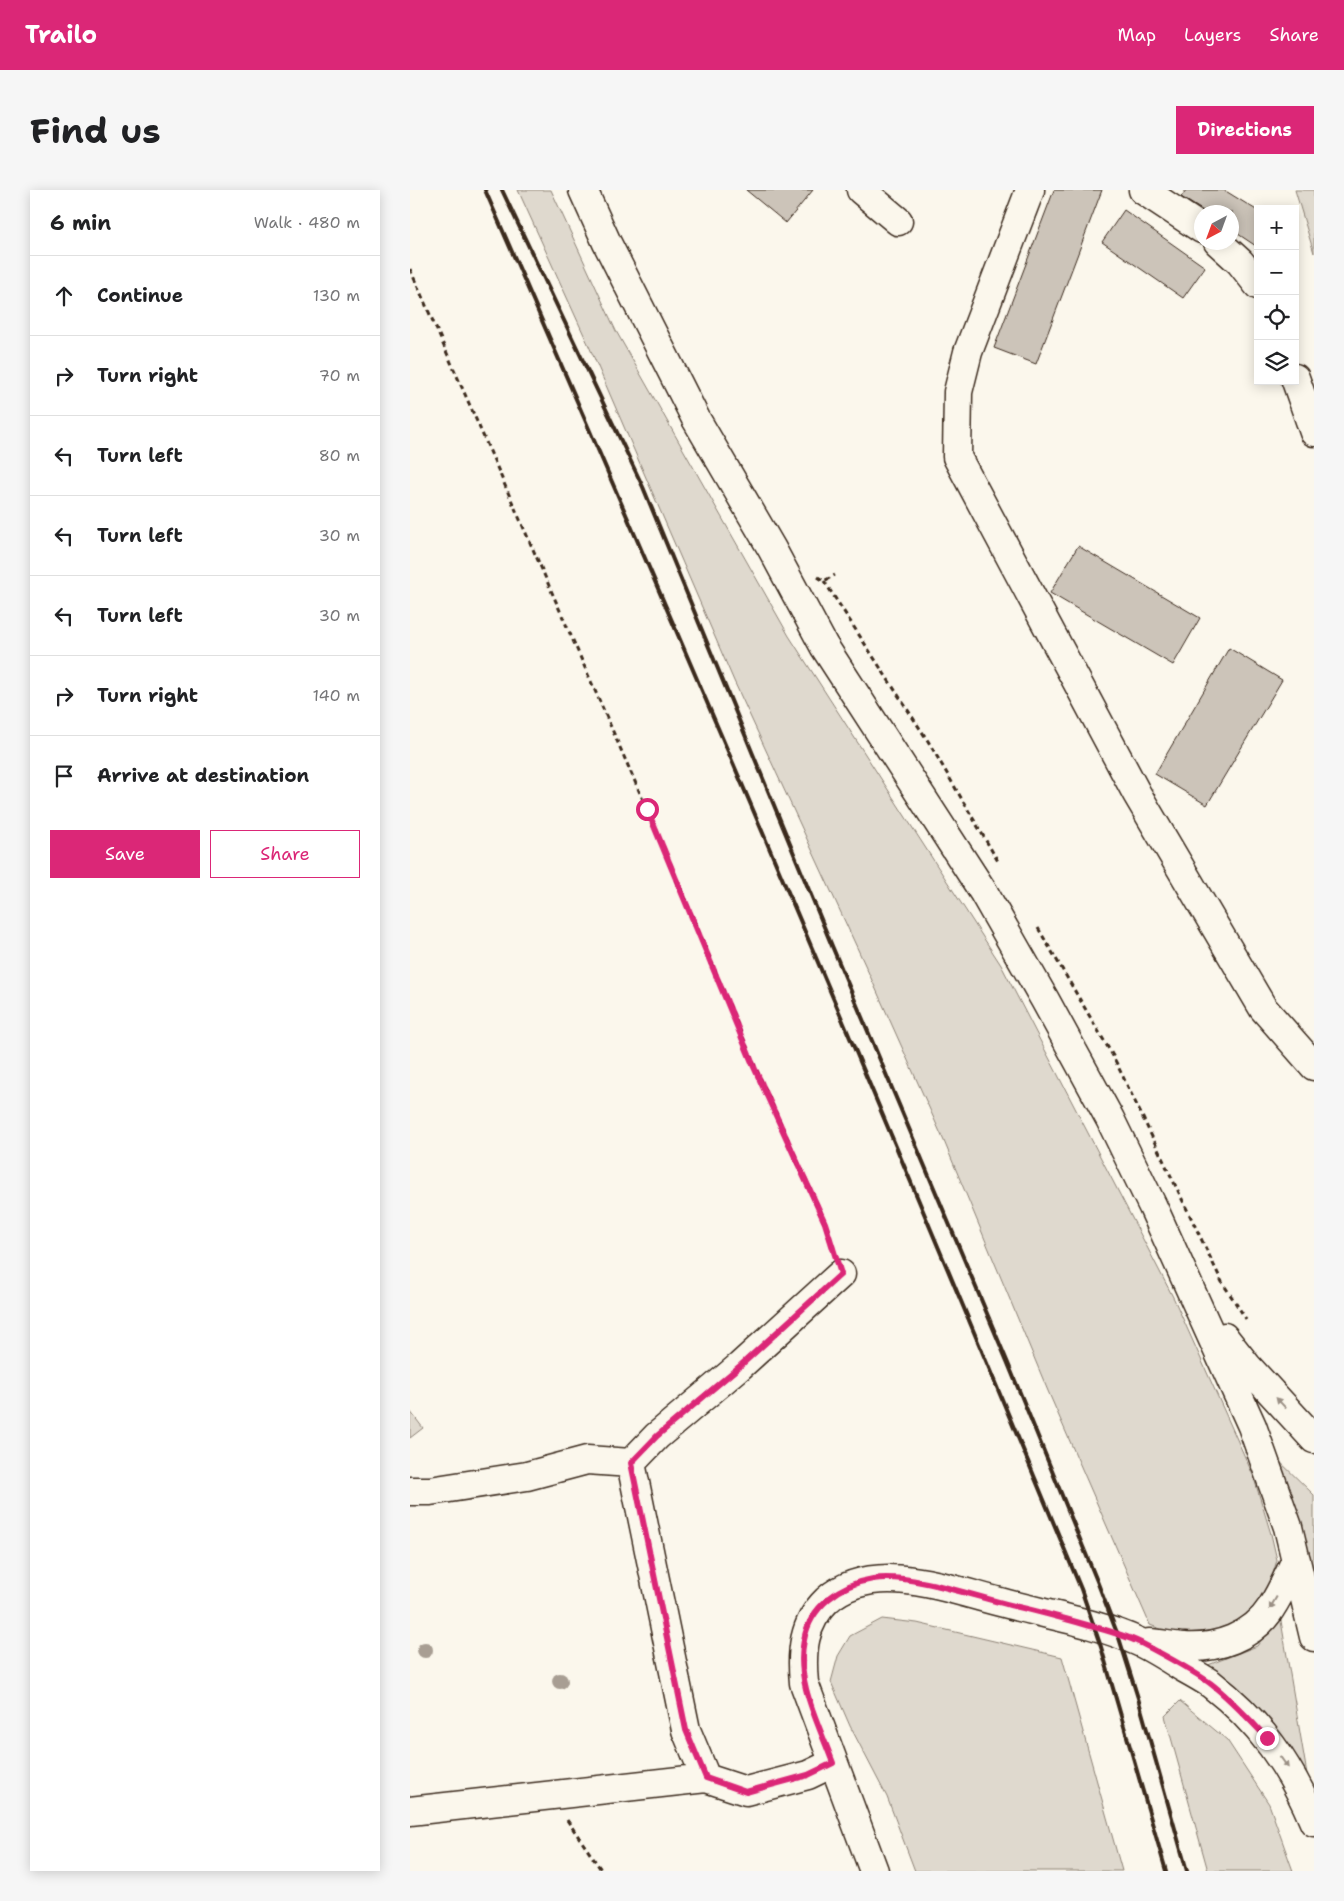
<!DOCTYPE html>
<html lang="en">
<head>
<meta charset="utf-8">
<style>
  :root { --surface:#fff; --page:#f6f6f6; --text:#202124; --muted:#757577; --line:#e0e0e0; --accent:#db2777 }
  body { margin:0; font-family:"Shantell Sans",sans-serif; background:var(--page); color:var(--text) }
  .controls { position:absolute; right:15px; top:15px; display:grid; overflow:hidden; border-radius:0px; box-shadow:0 2px 12px #0003 }
  .controls button { width:45px; height:45px; display:grid; place-items:center; padding:0; border:0; border-bottom:1px solid var(--line); background:var(--surface); color:var(--text); font:25px sans-serif }
  .compass { position:absolute; left:784px; top:15px; width:45px; height:45px; border-radius:50%; background:var(--surface); box-shadow:0 2px 12px #0003; rotate:221deg }
  .stop { position:absolute; width:15px; height:15px; margin:-11px; border:4px solid #db2777; border-radius:50%; background:#fff }
  .stop.end { background:#db2777; border-color:#fff; box-shadow:0 1px 5px #0008 }
  .list { margin:0; padding:0; list-style:none }
  h2 { display:flex; justify-content:space-between; align-items:center; height:65px; margin:0; padding:0 20px; font-size:21px }
  h2 small { font-size:16px; font-weight:400; color:var(--muted) }
  .list li { display:grid; grid-template-columns:32px 1fr auto; gap:15px; align-items:center; box-sizing:border-box; height:80px; padding:0 20px; border-top:1px solid var(--line) }
  .list b { display:block; font-size:19px; white-space:nowrap }
  .list em { font-size:16px; font-style:normal; color:var(--muted) }
  .actions { display:flex; gap:10px; padding:15px 20px }
  .actions a { flex:1; padding:11px 0; border:1px solid var(--accent); border-radius:0px; text-align:center; font-size:18px; color:var(--accent) }
  .actions .main { background:var(--accent); color:#fff }
  .icon { flex:none; width:28px; height:28px; fill:none; stroke:currentColor; stroke-width:2; stroke-linecap:round; stroke-linejoin:round }
  .map { position:relative; flex:none; width:904px; height:1681px; overflow:hidden; border-radius:0px }
  header { display:flex; align-items:center; gap:30px; box-sizing:border-box; height:70px; padding:0 25px; background:var(--accent); color:#fff }
  header strong { font-size:24px }
  nav { display:flex; gap:28px; margin-inline-start:auto; font-size:18px }
  .intro { display:flex; align-items:center; justify-content:space-between; box-sizing:border-box; height:120px; padding:0 30px }
  h1 { margin:0; font-size:35px }
  .button { padding:12px 22px; border-radius:0px; background:var(--accent); color:#fff; font-size:18px; font-weight:700 }
  main { display:flex; gap:30px; padding:0 30px }
  aside { flex:1; background:var(--surface); border-radius:0px; box-shadow:0 2px 12px #0003 }
  .map>svg:first-child { display:block }
  .green { fill:#dfd9ce; stroke:#8d8276 }
  .building { fill:#ccc4b9; stroke:#3b2a1e }
  .lines { fill:none; stroke-linecap:round; stroke-linejoin:round }
  .minor-casing { stroke:#3b2a1e; stroke-width:31 }
  .major-casing { stroke:#3b2a1e; stroke-width:31 }
  .path { stroke:#3b2a1e; stroke-width:3; stroke-dasharray:5 4; stroke-linecap:butt }
  .minor { stroke:#fbf7ec; stroke-width:28 }
  .major { stroke:#fbf7ec; stroke-width:28 }
  .rail { stroke:#3b2a1e; stroke-width:4 }
  .tree { fill:#a89e93 }
  .oneway { fill:#9b9085 }
  .route { stroke:#db2777; stroke-width:6 }
</style>
</head>
<body>
<header>
<strong>Trailo</strong>
<nav><a>Map</a><a>Layers</a><a>Share</a></nav>
</header>
<div class="intro"><h1>Find us</h1><a class="button">Directions</a></div>
<main>
<aside>
<h2>6 min<small>Walk · 480 m</small></h2>
<ul class="list">
<li><svg class="icon" aria-label="ahead" viewBox="0 0 24 24"><path d="M12 20V5M6 11l6-6 6 6"/></svg><div><b>Continue</b></div><em>130 m</em></li>
<li><svg class="icon" aria-label="right" viewBox="0 0 24 24"><path d="M7 20v-9h11M14 6l5 5-5 5"/></svg><div><b>Turn right</b></div><em>70 m</em></li>
<li><svg class="icon" aria-label="left" viewBox="0 0 24 24"><path d="M17 20v-9H6M10 6l-5 5 5 5"/></svg><div><b>Turn left</b></div><em>80 m</em></li>
<li><svg class="icon" aria-label="left" viewBox="0 0 24 24"><path d="M17 20v-9H6M10 6l-5 5 5 5"/></svg><div><b>Turn left</b></div><em>30 m</em></li>
<li><svg class="icon" aria-label="left" viewBox="0 0 24 24"><path d="M17 20v-9H6M10 6l-5 5 5 5"/></svg><div><b>Turn left</b></div><em>30 m</em></li>
<li><svg class="icon" aria-label="right" viewBox="0 0 24 24"><path d="M7 20v-9h11M14 6l5 5-5 5"/></svg><div><b>Turn right</b></div><em>140 m</em></li>
<li><svg class="icon" aria-label="arrive" viewBox="0 0 24 24"><path d="M6 21V4h12l-3 4 3 4H6"/></svg><div><b>Arrive at destination</b></div></li>
</ul>
<div class="actions"><a class="main">Save</a><a>Share</a></div>
</aside>
<div class="map">
<svg width="904" height="1681" viewBox="0 0 904 1681">
  <rect width="100%" height="100%" fill="#fbf7ec"/>
  <filter id="ink" filterUnits="userSpaceOnUse"><feTurbulence type="fractalNoise" baseFrequency=".02" numOctaves="2"/><feDisplacementMap in="SourceGraphic" scale="10" xChannelSelector="R" yChannelSelector="G"/><feConvolveMatrix kernelMatrix="1 2 1 2 8 2 1 2 1" color-interpolation-filters="sRGB"/></filter>
  <g filter="url(#ink)">
    <!-- green -->
    <path class="green" d="M108,0H141L206,141L379,446L591,775L764,1109L843,1285L861,1344L867,1370L860,1394L847,1414L829,1430L812,1439L794,1445L761,1443L740,1435L638,1201L534,951L456,777L324,491L179,156Z
      M885,0H904V63Z
      M0,1221L13,1238L0,1248Z
      M860,1262L904,1305V1407Z
      M870,1425L897,1584L870,1548L793,1477L847,1456Z
      M472,1429L507,1433L652,1467L712,1681H505L477,1607L440,1536L421,1492L428,1466L440,1446Z
      M770,1511L817,1550L859,1614L883,1681H798L755,1526Z"/>
    <!-- building -->
    <path class="building" d="M336,0H403L376,33Z
      M644,0H692L626,174L584,158Z
      M776,0H814L848,21V53L846,56L822,40V22H795L771,7Z
      M714,20L795,77L773,108L692,52Z
      M668,356L790,428L763,475L640,403Z
      M819,458L872,490L797,615L745,584Z"/>
    <g class="lines">
      <defs>
        <path id="minor" d="M451,0L488,31
          M620,0L558,162L548,202L547,267L727,604L853,818L904,876
          M733,0L792,39
          M808,52L830,72L848,95
          M885,188L904,242
          M0,1301H20L117,1286L177,1270L221,1273
          M423,1573L398,1585L336,1601L296,1588L276,1540L221,1273L247,1246L330,1176L431,1084
          M0,1621L296,1588"/>
        <path id="major" d="M173,0L197,53L286,229L362,359L414,456L574,703L635,810L700,929L743,1017L842,1236L878,1337L904,1447
          M814,1147L837,1176L904,1249
          M739,1453C751,1454 762,1456 774,1457C806,1459 843,1447 861,1418C871,1403 878,1386 886,1370
          M464,1681L394,1493C391,1462 393,1433 417,1410C464,1368 541,1400 594,1413C639,1425 687,1433 729,1452C744,1459 758,1468 772,1477C781,1482 792,1488 801,1494C850,1532 880,1575 904,1632"/>
      </defs>
      <!-- minor casing -->
      <use href="#minor" class="minor-casing"/>
      <!-- major casing -->
      <use href="#major" class="major-casing"/>
      <!-- path -->
      <path class="path" d="M0,79L237,619L345,877L415,1033L423,1058
        M408,387L414,391L425,385
        M414,391L518,551L589,673
        M628,738L703,866L812,1092L836,1129
        M157,1630L192,1681"/>
      <!-- minor -->
      <use href="#minor" class="minor"/>
      <!-- major -->
      <use href="#major" class="major"/>
      <!-- rail -->
      <path class="rail" d="M75,0C278,464 477,931 671,1399L691,1457L756,1681
        M92,0L233,297L422,756L597,1171L687,1391L709,1448L728,1508L777,1681"/>
    </g>
    <!-- trees -->
    <g class="tree">
      <circle cx="15" cy="1460" r="8"/>
      <circle cx="150" cy="1491" r="8"/>
    </g>
    <!-- one-way arrows -->
    <defs><path id="oneway-solid" d="M-6-.8H1V-3.2L6.5 0L1 3.2V.8H-6Z" transform="scale(1.25)"/></defs>
    <g class="oneway">
      <use href="#oneway-solid" transform="translate(871 1213) rotate(-133)"/>
      <use href="#oneway-solid" transform="translate(863 1413) rotate(120)"/>
      <use href="#oneway-solid" transform="translate(874 1572) rotate(54)"/>
    </g>
  </g>
  <g class="lines" filter="url(#ink)">
    <!-- route -->
    <path class="route" d="M237,619L344,877L415,1033L431,1084L330,1176L247,1246L221,1273L276,1540L296,1588L336,1602L398,1585L423,1573C409,1534 385,1492 394,1450C400,1416 431,1394 463,1389C500,1383 563,1406 600,1415C626,1421 652,1428 677,1435C696,1440 714,1445 731,1453C754,1465 779,1478 800,1493C821,1509 839,1529 857,1548"/>
  </g>
</svg>
<div class="controls">
<button>+</button>
<button>−</button>
<button><svg class="icon" aria-label="locate" viewBox="0 0 24 24"><circle cx="12" cy="12" r="6"/><path d="M12 2v4M12 18v4M2 12h4M18 12h4"/></svg></button>
<button><svg class="icon" aria-label="layers" viewBox="0 0 24 24"><path d="M12 4l9 5-9 5-9-5zM3 14l9 5 9-5"/></svg></button>
</div>
<svg class="compass" viewBox="-18 -18 36 36"><path d="M0-13l5 13h-10z" fill="#e53935"/><path d="M0 13l5-13h-10z" fill="#757577"/></svg>
<div class="stop" style="left:237px;top:619px"></div>
<div class="stop end" style="left:857px;top:1548px"></div>
</div>
</main>
</body>
</html>
